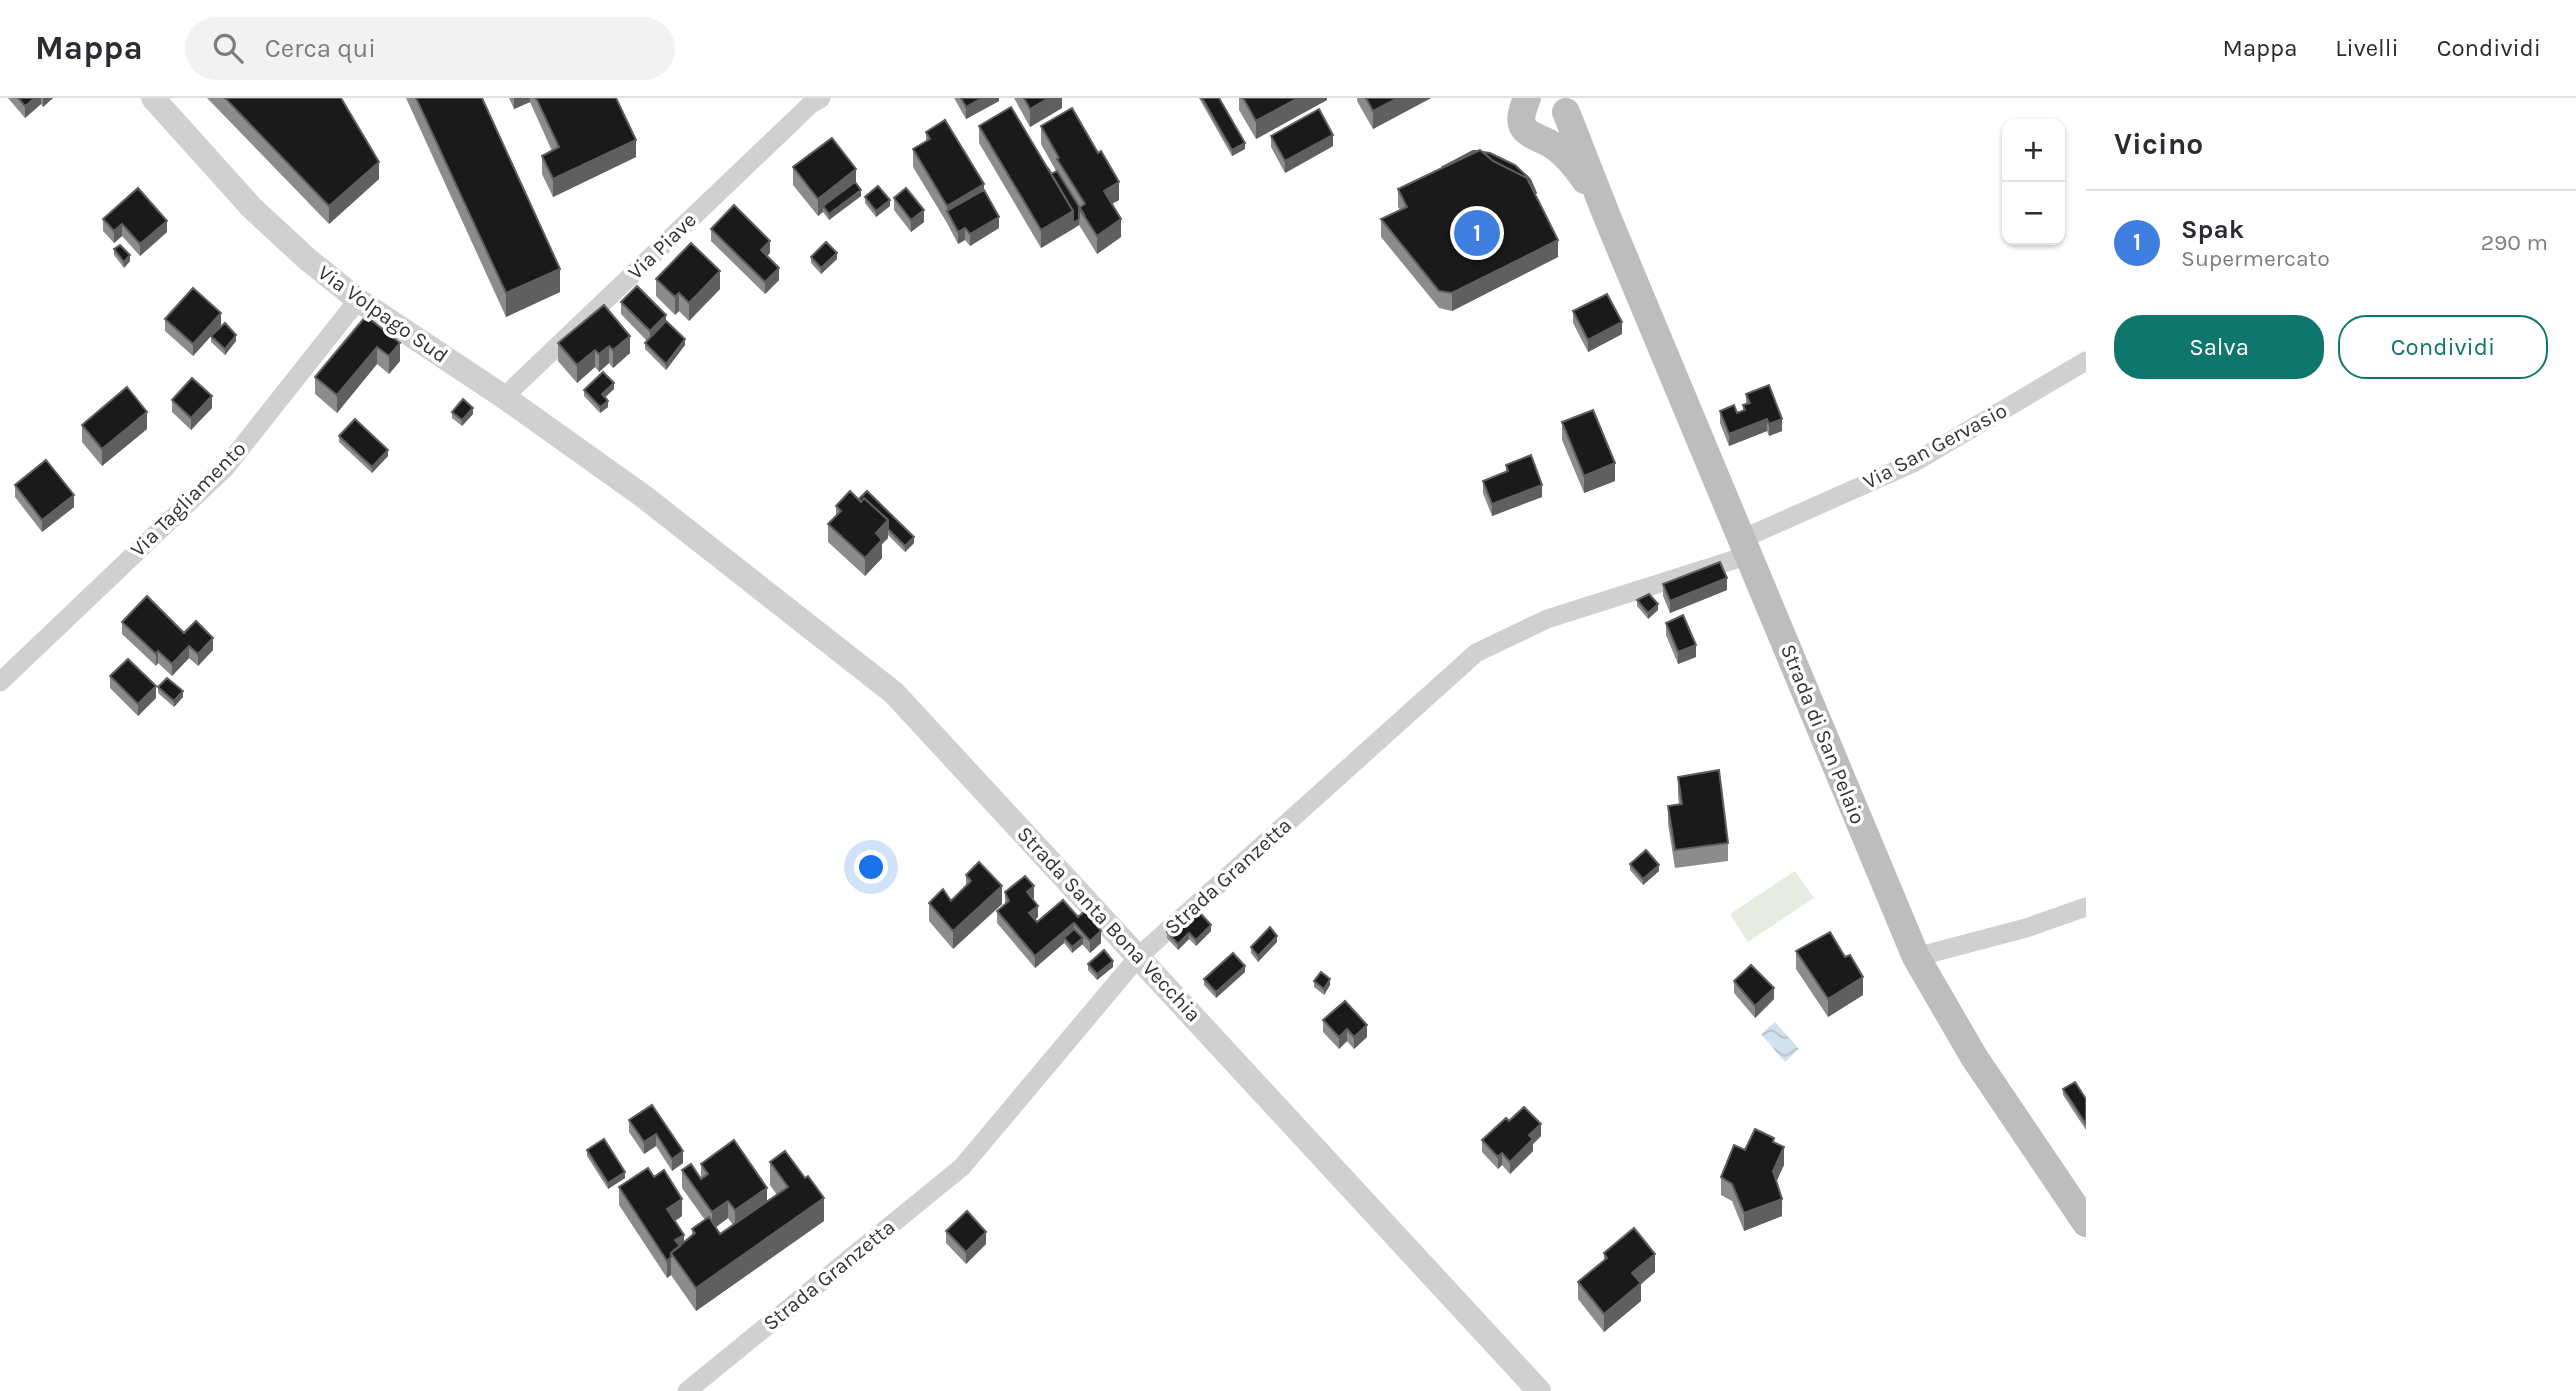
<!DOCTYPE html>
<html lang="it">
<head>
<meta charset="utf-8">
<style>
  :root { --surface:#fff; --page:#f2f2f3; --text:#2b2b33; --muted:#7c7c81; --line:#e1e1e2; --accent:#0f766e }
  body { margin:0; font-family:Karla,sans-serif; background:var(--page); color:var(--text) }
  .controls { position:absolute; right:21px; top:21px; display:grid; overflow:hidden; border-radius:14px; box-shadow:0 2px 5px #0004 }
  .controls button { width:63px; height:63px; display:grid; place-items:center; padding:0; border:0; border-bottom:2px solid var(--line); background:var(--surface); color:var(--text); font:35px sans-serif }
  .you { position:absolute; left:872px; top:770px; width:24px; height:24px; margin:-18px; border:5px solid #fff; border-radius:50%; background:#1a73e8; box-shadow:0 0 0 10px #1a73e833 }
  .badge { display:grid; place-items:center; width:46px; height:46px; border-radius:50%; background:var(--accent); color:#fff; font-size:23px; font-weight:700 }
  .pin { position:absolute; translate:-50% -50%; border:4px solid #fff; box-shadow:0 2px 7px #0006 }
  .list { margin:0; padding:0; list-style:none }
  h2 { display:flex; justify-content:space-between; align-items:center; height:91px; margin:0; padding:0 28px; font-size:30px }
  h2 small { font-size:23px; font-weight:400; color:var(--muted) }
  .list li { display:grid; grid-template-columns:46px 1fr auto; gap:21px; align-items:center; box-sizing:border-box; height:105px; padding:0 28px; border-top:2px solid var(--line) }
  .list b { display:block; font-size:26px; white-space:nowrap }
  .list p { margin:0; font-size:23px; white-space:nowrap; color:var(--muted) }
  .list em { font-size:23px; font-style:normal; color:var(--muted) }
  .actions { display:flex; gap:14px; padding:21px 28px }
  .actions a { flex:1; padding:16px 0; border:2px solid var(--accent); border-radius:28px; text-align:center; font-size:24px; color:var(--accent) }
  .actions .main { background:var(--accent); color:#fff }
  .icon { flex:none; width:38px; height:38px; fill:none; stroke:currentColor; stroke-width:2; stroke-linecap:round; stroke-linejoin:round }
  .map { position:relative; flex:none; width:2086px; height:1293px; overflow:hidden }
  header { display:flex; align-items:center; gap:42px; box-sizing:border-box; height:98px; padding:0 35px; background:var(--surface); border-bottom:2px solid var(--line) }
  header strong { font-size:33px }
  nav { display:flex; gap:38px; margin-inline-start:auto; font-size:24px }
  .search { width:490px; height:63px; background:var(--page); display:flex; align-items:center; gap:18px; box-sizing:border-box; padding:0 24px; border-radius:38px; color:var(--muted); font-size:26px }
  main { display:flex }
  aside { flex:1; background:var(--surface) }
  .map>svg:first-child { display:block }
  .green { fill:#e6ecdf }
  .water { fill:url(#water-waves) }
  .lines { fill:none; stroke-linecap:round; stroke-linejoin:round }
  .minor { stroke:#d0d0d0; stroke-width:19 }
  .tertiary { stroke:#d0d0d0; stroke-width:24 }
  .secondary { stroke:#bdbdbd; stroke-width:28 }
  .wall { fill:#8c8c8c; fill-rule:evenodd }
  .shaded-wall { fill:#5f5f5f }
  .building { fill:#1a1a1a; stroke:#5f5f5f; stroke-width:2 }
  .labels { text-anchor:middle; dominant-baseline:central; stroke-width:7; stroke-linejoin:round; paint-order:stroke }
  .street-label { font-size:21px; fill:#333; stroke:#fff }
</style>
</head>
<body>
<header>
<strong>Mappa</strong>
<div class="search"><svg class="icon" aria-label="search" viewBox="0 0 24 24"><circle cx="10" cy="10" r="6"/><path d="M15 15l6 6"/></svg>Cerca qui</div>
<nav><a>Mappa</a><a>Livelli</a><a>Condividi</a></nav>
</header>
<main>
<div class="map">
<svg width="2086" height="1293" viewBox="0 0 2086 1293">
  <defs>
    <pattern id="water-waves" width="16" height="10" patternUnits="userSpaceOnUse" patternTransform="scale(1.75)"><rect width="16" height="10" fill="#cfe2ee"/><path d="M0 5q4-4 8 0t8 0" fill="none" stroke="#b2c2cd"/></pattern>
  </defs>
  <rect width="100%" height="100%" fill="#fff"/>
  <!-- green -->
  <path class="green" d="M1795,773L1814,800L1748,844L1730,816Z"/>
  <!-- water -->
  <path class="water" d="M1775,924L1799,951L1785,964L1761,936Z"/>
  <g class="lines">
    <!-- minor -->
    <path class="minor" d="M504,299L811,6L821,0
      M1742,441L1913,365L2086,263
      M0,584L225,370L358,202
      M1916,859L2026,830L2086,809
      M687,1293L962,1069L1139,858L1476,555L1547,521L1749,457"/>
    <!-- tertiary -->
    <path class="tertiary" d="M153,0L251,109L306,160L358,202L504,299L643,398L894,595L1539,1293"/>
    <!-- secondary -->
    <path class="secondary" d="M1527,0C1516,28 1520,32 1545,43C1562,51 1575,67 1585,82
      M1566,14L1608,121L1916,859L1974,959L2086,1125"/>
  </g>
  <!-- wall -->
  <path class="wall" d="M8,0H53L43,9L41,6L25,20Z
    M207,0H341L379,81L329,126Z
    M406,0H482L560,194L506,219Z
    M509,0H616L636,59L553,99L542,76V58L552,53L530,4L514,11Z
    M954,0H999V3L966,21Z
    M1014,0H1062V10L1030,29Z
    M1199,0H1219L1245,51L1232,58Z
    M1239,0H1327V2L1256,41L1239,12Z
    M1357,0H1431L1373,31L1357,3Z
    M979,28L1048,71L1051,76L1056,73L1041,46V28L1119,102L1112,106L1121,139L1097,156L1079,127L1041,150L979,45Z
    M926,34L984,92L999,130L970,148L965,142L958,146L947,125L913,69V51L926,44Z
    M1271,38L1333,48L1285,75L1271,49Z
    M793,69L856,85L861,98L829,122L823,114L818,118L793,87Z
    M1441,70L1536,98L1558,159L1452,213L1439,210L1381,139V121L1400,112L1398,109V91Z
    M865,99L890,108L876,119L865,105Z
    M894,100L924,124L911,134L894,112Z
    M103,121L167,134L140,158L122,138L114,145L103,133Z
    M711,131L770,155L767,158L779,182L765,196L711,143Z
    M114,151L130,163L124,170L114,157Z
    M811,159L837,161L821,176L811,165Z
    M656,181L720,191L689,223L679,213L675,217L656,198Z
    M621,204L666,223L685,247L666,272L645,251V245L647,243L621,216Z
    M604,207L630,255L613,270L609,265L599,274L595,269L577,285L558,263V245Z
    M1573,213L1622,236L1588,254L1573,225Z
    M366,218L400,263L389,276L377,266L337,315L315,296V279Z
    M165,221L221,227L193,258L165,233Z
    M211,238L236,243L225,257L211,244Z
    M614,291L605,299L608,309L600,315L584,298V292Z
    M1746,296L1782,333L1769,338L1767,333L1729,348L1720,325V313L1737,315L1743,312V307L1746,306Z
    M172,302L212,310L191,332L172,314Z
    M452,314L473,316L462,328L452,320Z
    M1562,324L1615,383L1584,395L1562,342Z
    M82,327L147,331L102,368L82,344Z
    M339,338L388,358L372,375L339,344Z
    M1506,367L1542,399L1492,418L1483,395V383L1506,374Z
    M15,387L74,409L42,434L15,399Z
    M859,401L914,445L905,454L888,437V440L882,446V460L865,478L828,444V426L836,418V408Z
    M1663,486L1727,492L1670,515L1663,498Z
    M1637,502L1658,512L1648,521L1637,508Z
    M122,524L184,535L213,552L198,568L189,560L172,578L158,565L156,568L122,536Z
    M1666,525L1696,559L1678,566L1666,537Z
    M110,578L156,600L138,618L110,590Z
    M158,589L183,599L174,609L158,595Z
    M1678,679L1728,745V763L1675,770L1668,726V708L1679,706L1678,697Z
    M1630,766L1659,773L1643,787L1630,772Z
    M966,777L1002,806L953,851L929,823V805L951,803L966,788Z
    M1005,794L1034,800L1032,801L1038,819L1035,822L1037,824L1078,819L1101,845L1090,855L1082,846L1072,855L1064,845L1035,870L997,825V813L1005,807Z
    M1211,833L1196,848L1189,841L1178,852L1167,840V834Z
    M1277,844L1258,864L1251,855V849Z
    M1796,853L1863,897L1828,919L1796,871Z
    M1088,866L1113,869L1097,882L1088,872Z
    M1245,874L1216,900L1204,887V881Z
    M1314,883L1330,887L1324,897L1314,889Z
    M1734,883L1774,901L1755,920L1734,895Z
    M1323,922L1367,939L1354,951L1347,943L1339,951L1323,934Z
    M2063,991L2086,1001V1032L2063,997Z
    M629,1022L683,1053V1065L672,1073L656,1048L644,1056L629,1034Z
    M1509,1023L1541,1038L1533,1046V1053L1510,1076L1502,1067L1498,1071L1482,1054V1042Z
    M1774,1044L1784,1067L1776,1083L1782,1118L1744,1133L1732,1103L1721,1097V1079L1745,1052Z
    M587,1052L625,1080L608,1091L587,1058Z
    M770,1064L824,1123L696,1213L671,1177L667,1180L619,1107V1089L654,1079L682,1118L675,1123L684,1145L692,1137V1131L705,1122L682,1090V1072L701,1080V1066L767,1103L777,1097L770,1087ZM728,1120L733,1127L720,1136L716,1129Z
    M946,1133L986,1146L966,1166L946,1145Z
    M1604,1155L1655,1174L1641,1186V1203L1604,1234L1578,1201V1184L1604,1162Z"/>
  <!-- shaded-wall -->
  <path class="shaded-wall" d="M35,0H41V6L25,20V8Z
    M43,0H53L43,9Z
    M514,0H530V4L514,11Z
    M982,0H999V3L966,21V9Z
    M1049,0H1062V10L1030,29V11Z
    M1298,0H1327V2L1256,41V23Z
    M1398,0H1431L1373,31V13Z
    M1333,37V48L1285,75V63Z
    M636,42V59L553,99V81Z
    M1245,45V51L1232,58V52Z
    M379,64V81L329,126V108Z
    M856,71V89L823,108V114L818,118V101Z
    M1119,84V102L1104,110V93Z
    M984,86V104L947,113V125V108Z
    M861,92V98L829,122V116Z
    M890,102V108L876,119V113Z
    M924,112V124L911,134V122Z
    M1073,113V131L1041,150V132Z
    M999,119V130L970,148V136Z
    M1079,121V127L1073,131V125Z
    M1121,121V139L1097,156V138Z
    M167,123V134L140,158V146Z
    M122,126V138L114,145V133Z
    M965,130V142L958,146V134Z
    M1558,142V159L1452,213V195Z
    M770,143V155L761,164V152Z
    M837,155V161L821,176V170Z
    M130,157V163L124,170V164Z
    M779,170V182L765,196V184Z
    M560,171V194L506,219V195Z
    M720,173V191L689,223V205Z
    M679,195V213L675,217V199Z
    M221,215V227L193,258V246Z
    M666,217V229L650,245V233Z
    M1622,224V236L1588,254V242Z
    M236,237V243L225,257V251Z
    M630,238V255L613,270V252Z
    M685,241V247L666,272V266Z
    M400,245V263L389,276V258Z
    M609,248V265L599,274V256Z
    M377,249V266L337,315V297Z
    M595,252V269L577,285V267Z
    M614,285V291L602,302V296Z
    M212,298V310L191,332V320Z
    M608,303V309L600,315V309Z
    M473,310V316L462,328V322Z
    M147,314V331L102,368V351Z
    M1767,321V333L1729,348V336Z
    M1782,321V333L1769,338V326Z
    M388,352V358L372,375V369Z
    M1615,365V383L1584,395V378Z
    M1542,387V399L1492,418V406Z
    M74,397V409L42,434V422Z
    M888,422V440L882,446V460L865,478V460L876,435Z
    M914,439V445L905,454V448Z
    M1727,480V492L1670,515V503Z
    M1658,506V512L1648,521V515Z
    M213,540V552L198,568V556Z
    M1696,547V559L1678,566V554Z
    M189,548V560L172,578V566Z
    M158,553V565L156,568V556Z
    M156,588V600L138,618V606Z
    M183,593V599L174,609V603Z
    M1659,767V773L1643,787V781Z
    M1002,788V806L953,851V833Z
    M1034,788V800L1027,806V794Z
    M1038,808V819L1029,827V815Z
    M1074,825V836L1064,840V845L1035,870V858Z
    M1211,827V833L1196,848V842Z
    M1101,833V845L1090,855V843Z
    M1189,835V841L1178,852V846Z
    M1277,838V844L1258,864V858Z
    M1083,840V846L1072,855V849Z
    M1113,863V869L1097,882V876Z
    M1245,868V874L1216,900V894Z
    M1863,879V897L1828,919V901Z
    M1330,881V887L1324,897V891Z
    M1774,890V901L1755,920V908Z
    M1367,927V939L1354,951V939Z
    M1347,931V943L1339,951V939Z
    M1541,1026V1038L1533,1046V1053L1510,1076V1064L1529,1037Z
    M656,1036V1048L644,1056V1044Z
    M1784,1049V1067L1773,1091V1073Z
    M683,1053V1065L672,1073V1061Z
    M1502,1055V1067L1498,1071V1059Z
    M625,1074V1080L608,1091V1085Z
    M767,1090V1107L735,1130V1112Z
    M824,1100V1123L696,1213V1190Z
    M682,1101V1118L667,1129V1111Z
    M1782,1101V1118L1744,1133V1115Z
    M728,1103V1120L712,1132V1114Z
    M986,1134V1146L966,1166V1154Z
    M684,1137V1155L675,1142Z
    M1655,1156V1174L1641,1186V1203L1604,1234V1216L1632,1175Z
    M671,1159V1177L667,1180V1163Z"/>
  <!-- building -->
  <path class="building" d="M18,0H35L25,8Z
    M225,0H341L379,64L329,108Z
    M416,0H482L560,171L506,195Z
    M536,0H616L636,42L553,81L542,58L559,49Z
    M961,0H982L966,9Z
    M1024,0H1049L1030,11Z
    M1202,0H1219L1245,45L1232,52Z
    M1243,0H1298L1256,23Z
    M1366,0H1398L1373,13Z
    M1011,9L1073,113L1041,132L979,28Z
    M1072,10L1098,55L1101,53L1119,84L1104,93L1121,121L1097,138L1079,110L1085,106L1057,61L1059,60L1041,28Z
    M1319,11L1333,37L1285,63L1271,38Z
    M945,22L984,86L947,108L913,51L930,41L926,34Z
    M832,40L856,71L818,101L793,69Z
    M1480,52L1493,63L1527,80L1558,142L1452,195L1439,193L1381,121L1407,109L1398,91Z
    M1473,53H1477L1441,70Z
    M1483,54L1490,55L1515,67L1530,81L1536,95L1535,96L1527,80L1493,63Z
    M1048,70L1051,76L1057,73L1085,118L1079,110V121L1073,125V113Z
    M855,84L861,92L829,116L823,108Z
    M878,88L890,102L876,113L865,99Z
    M138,90L167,123L140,146L122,126L114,133L103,121Z
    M906,90L924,112L911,122L894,100Z
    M984,92L999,119L970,136L965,130L958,134L947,113Z
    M734,107L770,143L761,152L779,170L765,184L711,131Z
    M826,144L837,155L821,170L811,159Z
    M691,145L720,173L689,205L679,195L675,199L656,181Z
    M120,147L130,157L124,164L114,151Z
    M637,188L666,217L650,233L621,204Z
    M193,190L221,215L193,246L165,221Z
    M1607,196L1622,224L1588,242L1573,213Z
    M604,207L630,238L613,252L609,248L599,256L595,252L577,267L558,245Z
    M366,218L400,245L389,258L377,249L337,297L315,279Z
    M666,223L685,241L666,266L645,245Z
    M225,225L236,237L225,251L211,238Z
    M603,274L614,285L602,296L608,303L600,309L584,292Z
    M192,280L212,298L191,320L172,302Z
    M1769,287L1782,321L1769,326L1767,321L1729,336L1720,313L1734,307L1737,315L1745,312L1743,307L1750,305L1746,296Z
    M127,289L147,314L102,351L82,327Z
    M463,301L473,310L462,322L452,314Z
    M1593,312L1615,365L1584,378L1562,324Z
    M355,321L388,352L372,369L339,338Z
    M1531,357L1542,387L1492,406L1483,383L1508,373L1506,367Z
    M46,362L74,397L42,422L15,387Z
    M850,393L861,404L864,400L888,422L876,435L882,442L865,460L828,426L841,413L836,408Z
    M867,393L914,439L905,448L888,431V422L864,400L861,404L859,401Z
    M1720,464L1727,480L1670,503L1663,486Z
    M1649,496L1658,506L1648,515L1637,502Z
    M147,498L184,535L196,523L213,540L198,556L189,548L172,566L158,553L156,556L122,524Z
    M1683,517L1696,547L1678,554L1666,525Z
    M128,561L156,588L138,606L110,578Z
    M167,580L183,593L174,603L158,589Z
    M1719,672L1728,745L1675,752L1668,708L1682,706L1678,679Z
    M1646,752L1659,767L1643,781L1630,766Z
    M979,764L1002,788L953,833L929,805L943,791L951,803L971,783L966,777Z
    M1025,778L1034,788L1027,794L1038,808L1029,815L1037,824L1063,802L1078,819L1085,813L1101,833L1090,843L1074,825L1035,858L997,813L1009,803L1005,794Z
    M1194,808L1211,827L1196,842L1189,835L1178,846L1167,834Z
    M1270,829L1277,838L1258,858L1251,849Z
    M1074,831L1083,840L1072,849L1064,840Z
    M1830,834L1845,859L1850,857L1863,879L1828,901L1796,853Z
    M1104,852L1113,863L1097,876L1088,866Z
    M1233,855L1245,868L1216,894L1204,881Z
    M1751,867L1774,890L1755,908L1734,883Z
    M1321,874L1330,881L1324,891L1314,883Z
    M1345,903L1367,927L1354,939L1347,931L1339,939L1323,922Z
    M2075,984L2086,1001V1026L2063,991Z
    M652,1007L683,1053L672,1061L656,1036L644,1044L629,1022Z
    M1524,1009L1541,1026L1529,1037L1533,1041L1510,1064L1502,1055L1498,1059L1482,1042L1506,1020L1509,1023Z
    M1755,1031L1774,1040L1773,1044L1784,1049L1773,1073L1782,1101L1744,1115L1732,1086L1721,1079L1734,1047L1745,1052Z
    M604,1041L625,1074L608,1085L587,1052Z
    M734,1042L767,1090L735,1112L728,1103L712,1114L682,1072L691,1066L701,1081L708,1076L701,1066Z
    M785,1053L805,1080L808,1078L824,1100L696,1190L671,1155L695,1135L692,1131L709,1119L720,1136L788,1089L770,1064Z
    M648,1070L654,1079L664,1072L682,1101L667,1111L684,1137L675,1142L680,1148L671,1155V1159L667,1163L619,1089Z
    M967,1113L986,1134L966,1154L946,1133Z
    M1634,1130L1655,1156L1632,1175L1641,1185L1604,1216L1578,1184L1607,1160L1604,1155Z"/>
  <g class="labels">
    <!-- street labels -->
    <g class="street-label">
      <text transform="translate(662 148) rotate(-44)">Via Piave</text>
      <text transform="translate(383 216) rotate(35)">Via Volpago Sud</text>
      <text transform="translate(1935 348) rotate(-28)">Via San Gervasio</text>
      <text transform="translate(188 401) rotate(-45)">Via Tagliamento</text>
      <text transform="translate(1823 636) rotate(68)">Strada di San Pelaio</text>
      <text transform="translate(1228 778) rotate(-42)">Strada Granzetta</text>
      <text transform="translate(1109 826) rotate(47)">Strada Santa Bona Vecchia</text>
      <text transform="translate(829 1177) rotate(-39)">Strada Granzetta</text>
    </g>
  </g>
</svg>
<div class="controls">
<button>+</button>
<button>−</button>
</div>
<div class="you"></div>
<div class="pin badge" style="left:1477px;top:135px;background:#3f7fe0">1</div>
</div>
<aside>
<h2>Vicino<small></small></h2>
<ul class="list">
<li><span class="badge" style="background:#3f7fe0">1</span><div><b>Spak</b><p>Supermercato</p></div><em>290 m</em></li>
</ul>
<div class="actions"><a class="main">Salva</a><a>Condividi</a></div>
</aside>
</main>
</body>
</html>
